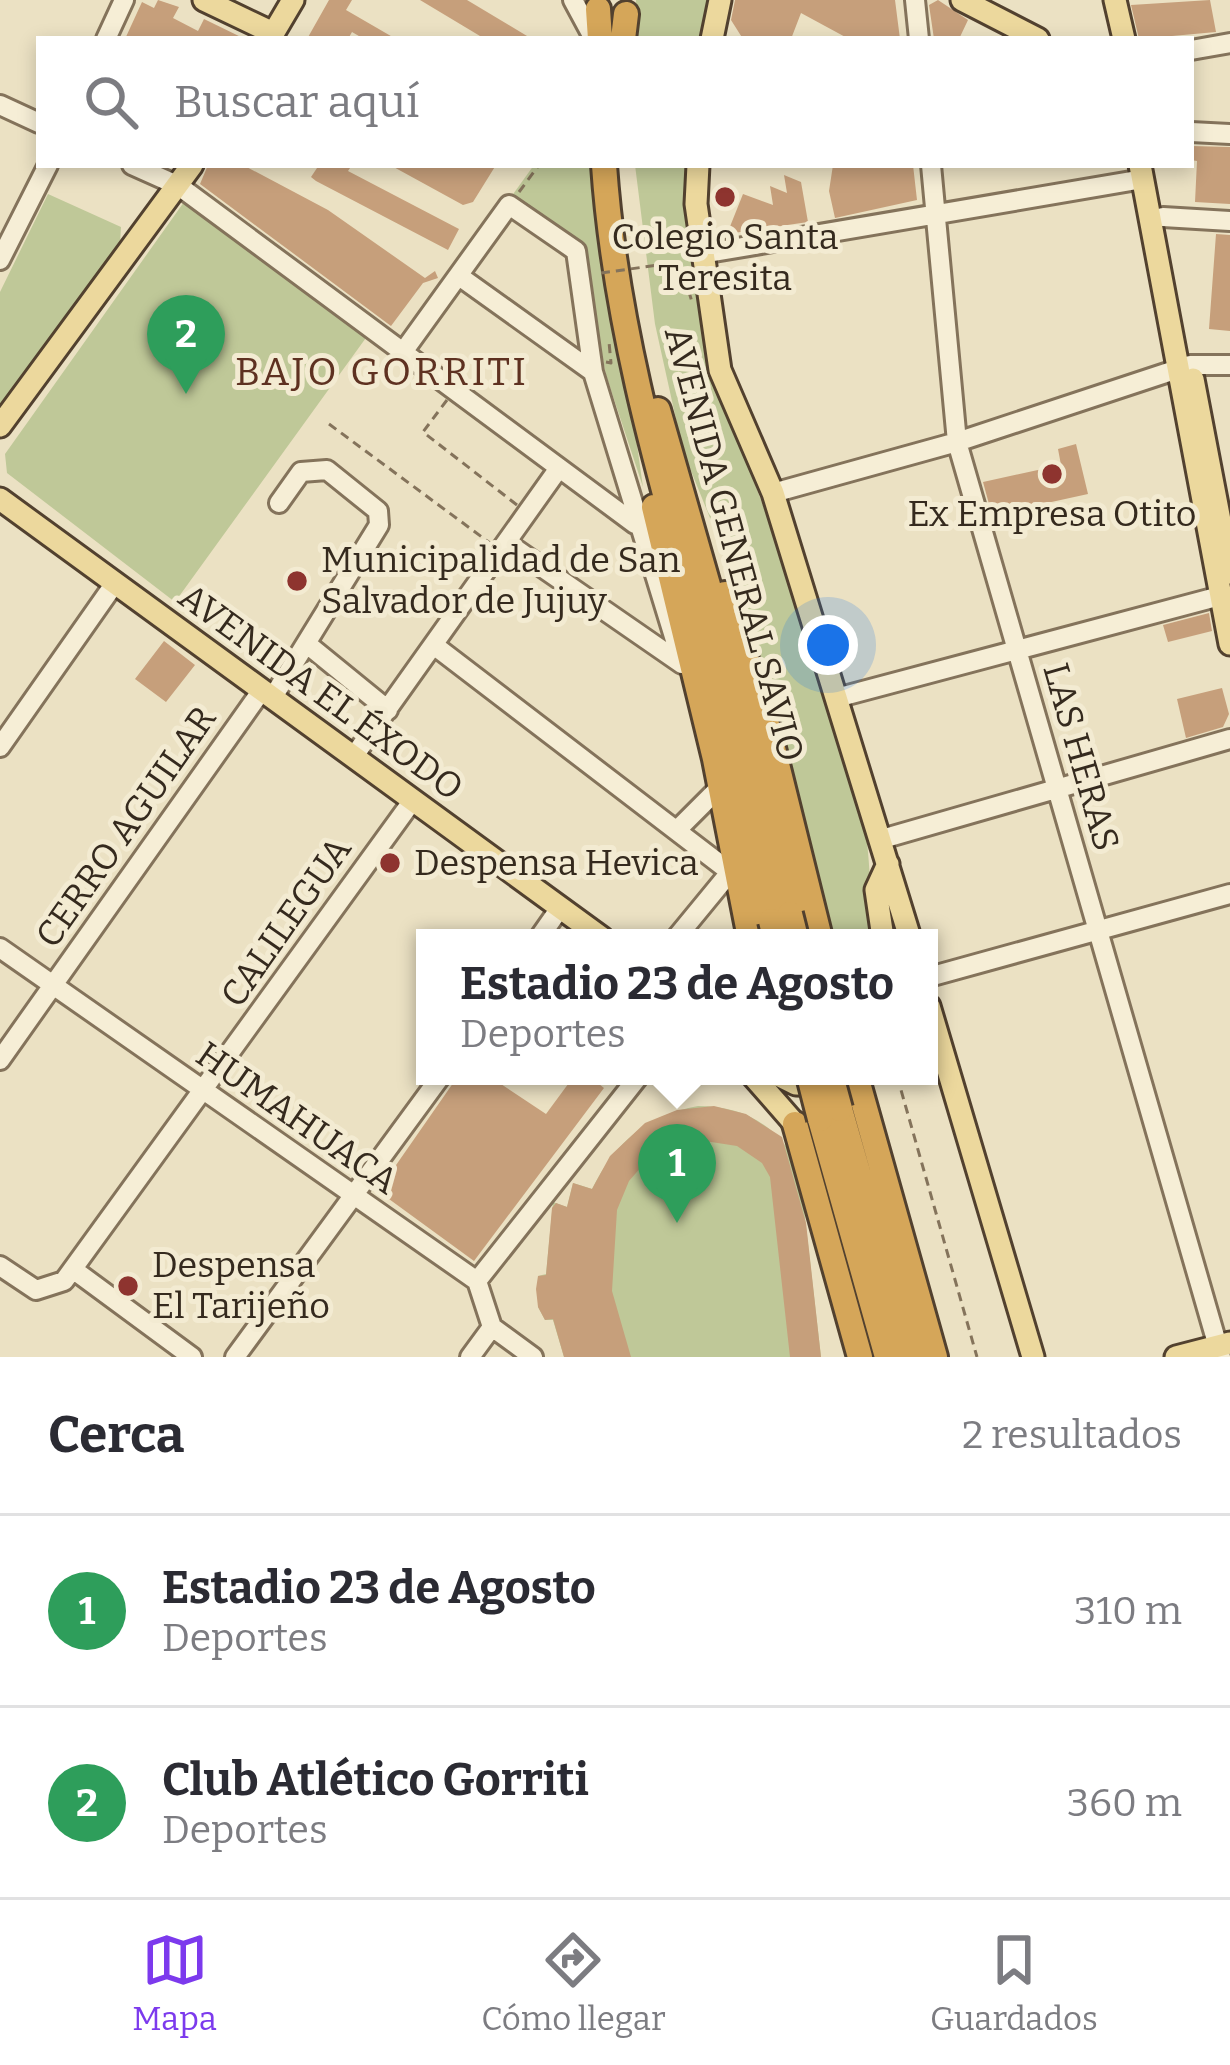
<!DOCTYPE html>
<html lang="es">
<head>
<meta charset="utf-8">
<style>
  :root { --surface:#fff; --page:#f2f2f3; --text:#2b2b33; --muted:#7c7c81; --line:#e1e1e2; --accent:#7c3aed }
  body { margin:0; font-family:Bitter,serif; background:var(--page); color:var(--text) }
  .you { position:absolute; left:828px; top:645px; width:42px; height:42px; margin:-30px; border:9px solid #fff; border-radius:50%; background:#1a73e8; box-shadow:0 0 0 18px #1a73e833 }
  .badge { display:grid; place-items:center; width:78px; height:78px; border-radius:50%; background:var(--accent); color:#fff; font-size:39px; font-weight:700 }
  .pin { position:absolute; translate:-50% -99px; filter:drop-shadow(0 3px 6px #0008) }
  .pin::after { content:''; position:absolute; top:63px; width:42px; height:36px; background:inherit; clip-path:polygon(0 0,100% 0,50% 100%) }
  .popup { position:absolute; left:416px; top:929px; width:522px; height:156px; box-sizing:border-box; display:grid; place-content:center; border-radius:0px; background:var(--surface); filter:drop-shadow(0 3px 9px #0005); font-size:39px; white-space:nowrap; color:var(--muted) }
  .popup b { font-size:45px; color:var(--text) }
  .popup::after { content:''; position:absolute; left:50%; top:100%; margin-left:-24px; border:24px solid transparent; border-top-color:var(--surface) }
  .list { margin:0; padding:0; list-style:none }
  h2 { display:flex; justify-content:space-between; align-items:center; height:156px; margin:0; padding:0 48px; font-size:51px }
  h2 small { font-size:39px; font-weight:400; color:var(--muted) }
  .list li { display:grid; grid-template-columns:78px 1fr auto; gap:36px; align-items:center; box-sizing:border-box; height:192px; padding:0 48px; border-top:3px solid var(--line) }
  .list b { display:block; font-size:45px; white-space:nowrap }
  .list p { margin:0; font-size:39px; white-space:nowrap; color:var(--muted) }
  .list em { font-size:39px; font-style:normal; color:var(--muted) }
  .icon { flex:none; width:66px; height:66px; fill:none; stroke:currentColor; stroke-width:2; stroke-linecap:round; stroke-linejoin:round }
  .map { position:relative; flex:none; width:1230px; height:1357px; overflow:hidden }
  .search { position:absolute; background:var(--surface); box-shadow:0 6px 18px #0003; left:36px; right:36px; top:36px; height:132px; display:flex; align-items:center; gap:30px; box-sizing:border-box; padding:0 42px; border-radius:0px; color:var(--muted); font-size:45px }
  .sheet { height:540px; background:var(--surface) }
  nav { display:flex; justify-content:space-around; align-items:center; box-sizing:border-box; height:168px; border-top:3px solid var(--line); background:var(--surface); font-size:33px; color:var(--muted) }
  nav a { display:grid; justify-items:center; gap:6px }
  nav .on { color:var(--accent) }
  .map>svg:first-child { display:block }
  .green { fill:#bfc898 }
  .building { fill:#c69f7b }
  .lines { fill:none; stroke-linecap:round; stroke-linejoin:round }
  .minor-casing { stroke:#84735b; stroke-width:24 }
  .major-casing { stroke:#52412f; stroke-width:27 }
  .highway-casing { stroke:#52412f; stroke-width:30 }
  .path { stroke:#84735b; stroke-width:3; stroke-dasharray:9 6; stroke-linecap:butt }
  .minor { stroke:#f6eed6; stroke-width:18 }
  .major { stroke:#ecd89d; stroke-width:21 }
  .highway { stroke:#d5a659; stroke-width:24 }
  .highway-bridge-casing { stroke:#52412f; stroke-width:30; stroke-linecap:butt }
  .path-bridge { stroke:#84735b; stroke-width:3; stroke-dasharray:9 6; stroke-linecap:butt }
  .highway-bridge { stroke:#d5a659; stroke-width:24 }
  .poi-dot { fill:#8e342f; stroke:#f3ebd2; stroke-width:4.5 }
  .labels { text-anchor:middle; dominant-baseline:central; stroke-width:10; stroke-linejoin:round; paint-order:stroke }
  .poi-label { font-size:36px; fill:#352a1e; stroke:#f3ebd2; text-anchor:start }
  .street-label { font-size:36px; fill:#352a1e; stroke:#f3ebd2 }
  .neighbourhood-label { font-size:39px; letter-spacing:3px; fill:#5e3121; stroke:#f3ebd2 }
</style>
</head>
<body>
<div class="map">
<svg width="1230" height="1357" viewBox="0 0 1230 1357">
  <rect width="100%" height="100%" fill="#ebe1c3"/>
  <!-- green -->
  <path class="green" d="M636,0H708L702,39H634Z
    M534,165H597L643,487L606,375L581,247L511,197Z
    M635,165H688L706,352L765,511L866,834C871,871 869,902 878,938H832L790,760L735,580L683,451L655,324Z
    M48,194L121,227L120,244L0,415V292Z
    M184,202L368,335L175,602L7,473L5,454Z
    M698,1106C745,1106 775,1125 799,1165L821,1357H564L553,1320H545L538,1307V1276L546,1274L553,1202L567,1207L573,1183L592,1189C616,1142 645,1116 698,1106Z"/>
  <!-- building -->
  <path class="building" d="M158,0L179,7L173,18L198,31L204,19L245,39H125L142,2L154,8Z
    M329,0H352L346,10L396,39H364L352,32L348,39H307Z
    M420,0H467L532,39H485Z
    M735,0H895L900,39H849L801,13L791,39H743L731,20Z
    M938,0L968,20L959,39H934L929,5Z
    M1210,0L1216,32L1139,39L1131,5Z
    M1191,146L1230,147V204L1195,202L1197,161L1191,160Z
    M208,165H243L328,210L425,278L435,271L438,278L423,283L391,326L200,184Z
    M319,165H352L348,171L459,229L448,250L316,181L311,177Z
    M390,165H496L473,202L463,205Z
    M833,165H913L917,200L835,218L829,191Z
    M784,175L801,182L808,222L727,234L743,194L773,205L770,186L787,193Z
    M1216,234L1230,235V331L1209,329Z
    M1076,444L1088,494L992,515L983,482L1061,465L1058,449Z
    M1209,613L1212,631L1168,642L1163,625Z
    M164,641L195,665L166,702L135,679Z
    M1222,688L1229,714L1223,727L1186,738L1177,699Z
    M458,1076H489L546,1114L574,1076H589L604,1088L474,1261L378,1191Z
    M714,1106L746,1114L782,1137L806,1223L821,1357H790L770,1177L762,1163L737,1146L705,1141H685L649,1158L629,1181L617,1210L612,1291L631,1357H564L553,1319L545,1320L538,1307L536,1289L538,1276L546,1275L552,1208L556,1203L567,1207L573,1183L592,1189L610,1156L645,1123L677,1110Z"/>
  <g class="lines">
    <defs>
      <path id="minor" d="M573,0L594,39
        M915,0L919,39
        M106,39L124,0
        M1191,50L1230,43
        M0,105L39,123
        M1191,132L1230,134
        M132,165L179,186L635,524
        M931,165L957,442L1221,1357
        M1163,217L1230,221
        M702,254L1143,179
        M0,260L48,165
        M459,276L593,372
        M403,352L509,205L576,251L593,372L679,653
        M773,493L957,442L1190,365H1230
        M507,543L682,664
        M307,644L388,710
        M435,646L729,871
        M273,697L379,525L378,511L327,470L301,472L279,503
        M840,697L1220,596L1229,600
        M0,747L115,583
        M354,756L559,468
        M678,829L716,791
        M882,839L1230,739
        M539,938L560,908
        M676,938L736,865
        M0,948L477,1281L492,1327L533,1357
        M929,977L1230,894
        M0,1060L262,690
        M0,1266L36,1290L64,1281L413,800
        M74,1270L192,1357
        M477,1281L639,1076
        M235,1357L441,1076
        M470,1357L492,1327"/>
      <path id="major" d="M204,0L273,33
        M962,0L1038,39
        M1115,0L1124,39
        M270,39L293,0
        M712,39L720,0
        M698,165L696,204L720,370L773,493L910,938
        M1140,165L1230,644
        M1193,379L1230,573
        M0,426L192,165
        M0,499L602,938
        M883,938L876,890L888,864
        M929,1006L1033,1357
        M753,1076L795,1124
        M780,1076L796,1084L825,1085
        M1176,1357L1230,1343"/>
      <path id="highway" d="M598,9L600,39
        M623,39L626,14
        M604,165C616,340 668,504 714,672C737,754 753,838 771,921
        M658,410L732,669L790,914
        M654,507L715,759L750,938
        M725,594L768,728L820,938
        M856,1076L935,1357
        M840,1109L911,1357
        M820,1119L887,1357
        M795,1124L860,1357"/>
    </defs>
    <!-- minor casing -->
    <use href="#minor" class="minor-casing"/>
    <!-- major casing -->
    <use href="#major" class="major-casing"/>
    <!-- highway casing -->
    <use href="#highway" class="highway-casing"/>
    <!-- path -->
    <path class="path" d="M519,192L539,165
      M680,262L692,302
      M606,362L611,363L609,342
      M447,400L423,432L517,505
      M329,424L490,543
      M897,1076L977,1357"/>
    <!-- minor -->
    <use href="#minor" class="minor"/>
    <!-- major -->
    <use href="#major" class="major"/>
    <!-- highway -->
    <use href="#highway" class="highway"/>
    <defs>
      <path id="highway-bridge" d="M790,914L796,938
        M771,921L775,938
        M809,1076L820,1119
        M831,1076L840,1109"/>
    </defs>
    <!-- highway-bridge casing -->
    <use href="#highway-bridge" class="highway-bridge-casing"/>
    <!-- path-bridge -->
    <path class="path-bridge" d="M601,273L680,262"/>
    <!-- highway-bridge -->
    <use href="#highway-bridge" class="highway-bridge"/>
  </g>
  <!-- markers -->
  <g class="poi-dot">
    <circle cx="725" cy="197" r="12"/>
    <circle cx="1052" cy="474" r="12"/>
    <circle cx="297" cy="581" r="12"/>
    <circle cx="390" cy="863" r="12"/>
    <circle cx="128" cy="1286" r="12"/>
  </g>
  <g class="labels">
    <!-- poi labels -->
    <g class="poi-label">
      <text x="725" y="237" text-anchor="middle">Colegio Santa<tspan x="725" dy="41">Teresita</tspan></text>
      <text x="1052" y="514" text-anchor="middle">Ex Empresa Otito</text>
      <text x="321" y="560">Municipalidad de San<tspan x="321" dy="41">Salvador de Jujuy</tspan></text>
      <text x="414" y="863">Despensa Hevica</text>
      <text x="152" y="1265">Despensa<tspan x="152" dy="41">El Tarijeño</tspan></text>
    </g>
    <!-- street labels -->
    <g class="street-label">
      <text transform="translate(734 544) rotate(75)">AVENIDA GENERAL SAVIO</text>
      <text transform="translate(321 692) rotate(36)">AVENIDA EL ÉXODO</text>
      <text transform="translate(1081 757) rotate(74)">LAS HERAS</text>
      <text transform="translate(126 827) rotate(-55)">CERRO AGUILAR</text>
      <text transform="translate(286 922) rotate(-55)">CALILEGUA</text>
      <text transform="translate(297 1118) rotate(35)">HUMAHUACA</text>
    </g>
    <!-- neighbourhood labels -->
    <g class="neighbourhood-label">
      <text x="382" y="372">BAJO GORRITI</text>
    </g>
  </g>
</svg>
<div class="you"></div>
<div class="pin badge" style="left:677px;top:1223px;background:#2e9e5b">1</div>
<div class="popup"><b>Estadio 23 de Agosto</b>Deportes</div>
<div class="pin badge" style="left:186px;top:394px;background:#2e9e5b">2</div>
<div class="search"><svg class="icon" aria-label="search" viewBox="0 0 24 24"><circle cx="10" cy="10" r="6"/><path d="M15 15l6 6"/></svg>Buscar aquí</div>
</div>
<section class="sheet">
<h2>Cerca<small>2 resultados</small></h2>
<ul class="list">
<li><span class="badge" style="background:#2e9e5b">1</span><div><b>Estadio 23 de Agosto</b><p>Deportes</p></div><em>310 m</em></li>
<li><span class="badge" style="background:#2e9e5b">2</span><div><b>Club Atlético Gorriti</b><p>Deportes</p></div><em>360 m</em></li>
</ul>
</section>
<nav>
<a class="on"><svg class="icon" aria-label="map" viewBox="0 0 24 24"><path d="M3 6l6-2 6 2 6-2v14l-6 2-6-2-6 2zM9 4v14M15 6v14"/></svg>Mapa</a>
<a><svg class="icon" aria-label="directions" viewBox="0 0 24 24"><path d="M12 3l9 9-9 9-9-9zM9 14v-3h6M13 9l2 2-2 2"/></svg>Cómo llegar</a>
<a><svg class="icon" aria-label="saved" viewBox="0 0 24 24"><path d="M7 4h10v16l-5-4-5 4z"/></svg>Guardados</a>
</nav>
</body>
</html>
